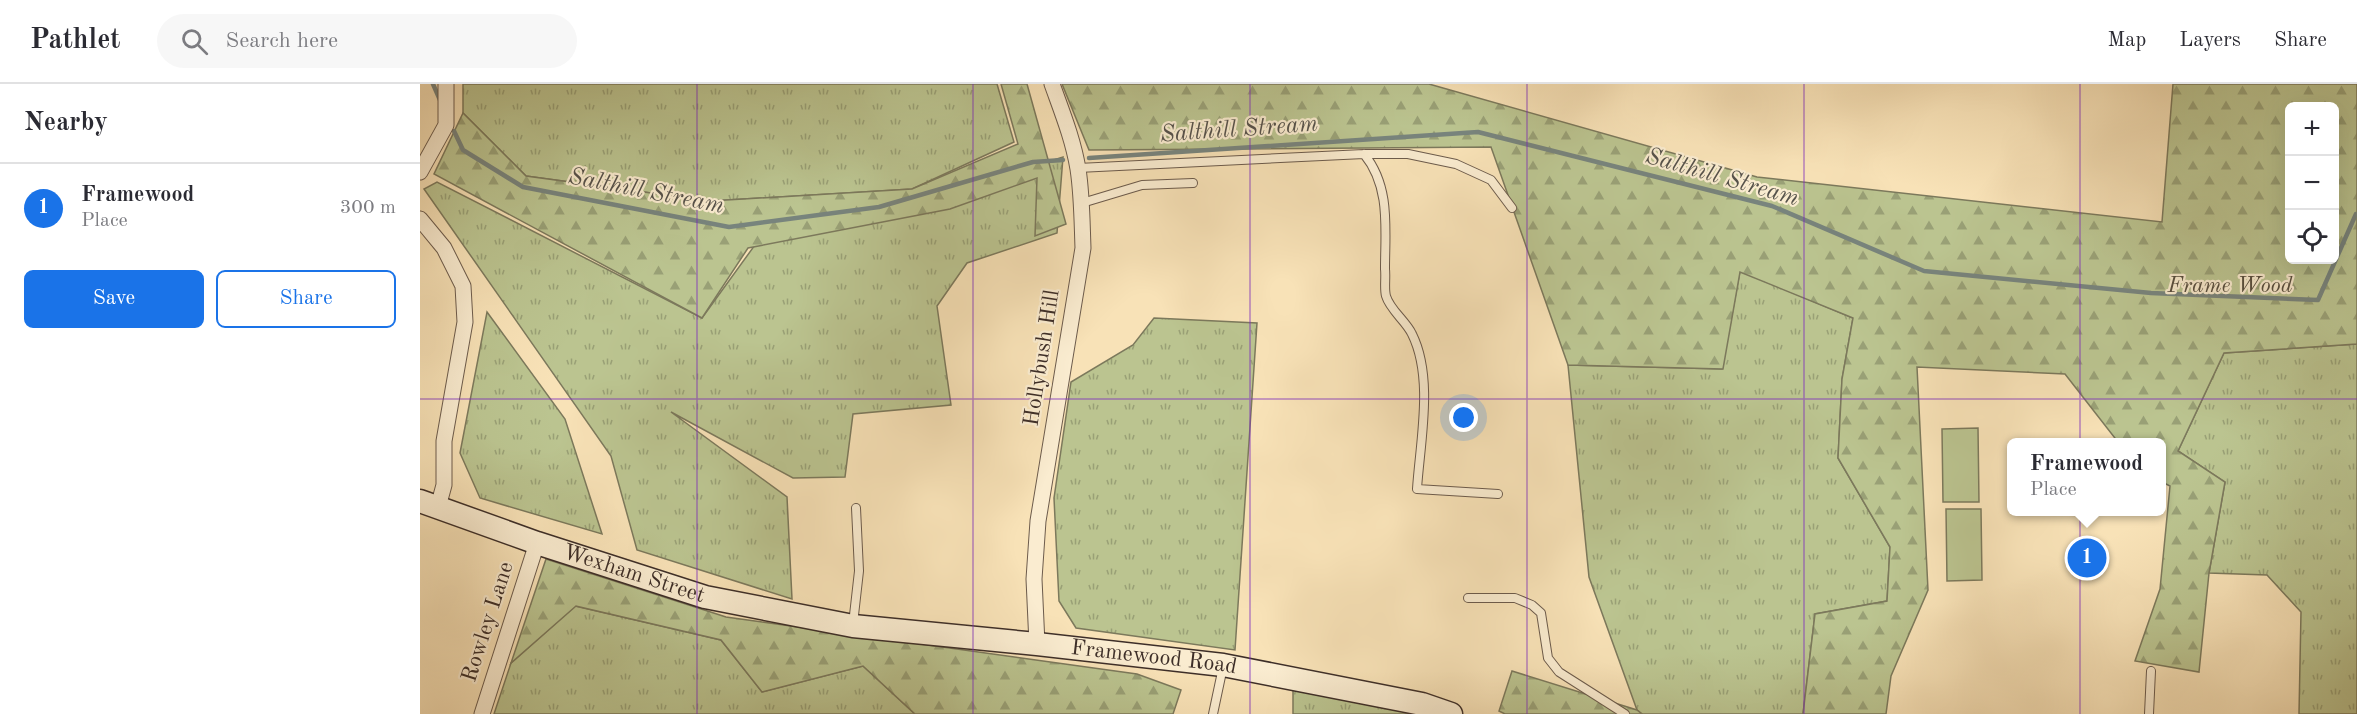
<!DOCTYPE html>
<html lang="en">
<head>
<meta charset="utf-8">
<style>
  :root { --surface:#fff; --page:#f7f7f7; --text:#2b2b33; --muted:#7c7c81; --line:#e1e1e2; --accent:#1a73e8 }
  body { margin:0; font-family:"Old Standard TT",serif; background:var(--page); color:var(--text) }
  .controls { position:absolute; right:18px; top:18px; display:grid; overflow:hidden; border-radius:9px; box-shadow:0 6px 24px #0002 }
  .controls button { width:54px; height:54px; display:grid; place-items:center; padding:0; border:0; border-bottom:2px solid var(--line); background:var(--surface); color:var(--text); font:30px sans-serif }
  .you { position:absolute; left:1044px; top:334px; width:21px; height:21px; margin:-15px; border:4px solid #fff; border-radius:50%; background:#1a73e8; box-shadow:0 0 0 9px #1a73e833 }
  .badge { display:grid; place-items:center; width:39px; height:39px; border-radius:50%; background:var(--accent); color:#fff; font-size:20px; font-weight:700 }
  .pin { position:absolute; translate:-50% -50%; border:3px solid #fff; box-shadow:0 2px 6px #0006 }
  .popup { position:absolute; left:1587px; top:354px; width:159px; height:78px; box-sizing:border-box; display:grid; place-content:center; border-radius:9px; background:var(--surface); filter:drop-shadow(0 2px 4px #0005); font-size:20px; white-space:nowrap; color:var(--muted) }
  .popup b { font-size:22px; color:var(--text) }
  .popup::after { content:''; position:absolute; left:50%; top:100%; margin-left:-12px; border:12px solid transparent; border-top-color:var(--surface) }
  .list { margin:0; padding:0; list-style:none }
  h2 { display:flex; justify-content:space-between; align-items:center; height:78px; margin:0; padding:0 24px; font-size:26px }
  h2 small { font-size:20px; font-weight:400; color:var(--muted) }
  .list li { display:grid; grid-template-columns:39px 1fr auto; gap:18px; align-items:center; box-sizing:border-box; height:90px; padding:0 24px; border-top:2px solid var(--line) }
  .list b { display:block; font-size:22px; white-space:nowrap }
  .list p { margin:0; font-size:20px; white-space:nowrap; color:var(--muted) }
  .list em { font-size:20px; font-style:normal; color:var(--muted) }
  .actions { display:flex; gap:12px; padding:18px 24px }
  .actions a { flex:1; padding:14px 0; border:2px solid var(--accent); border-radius:9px; text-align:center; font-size:21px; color:var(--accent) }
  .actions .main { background:var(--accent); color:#fff }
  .icon { flex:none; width:33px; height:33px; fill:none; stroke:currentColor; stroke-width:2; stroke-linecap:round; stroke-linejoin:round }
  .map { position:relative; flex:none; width:1937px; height:630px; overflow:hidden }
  header { display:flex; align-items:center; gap:36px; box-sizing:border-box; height:84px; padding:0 30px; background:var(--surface); border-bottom:2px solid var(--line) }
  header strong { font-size:28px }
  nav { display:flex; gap:33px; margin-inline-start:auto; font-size:21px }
  .search { width:420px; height:54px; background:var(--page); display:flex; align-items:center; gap:15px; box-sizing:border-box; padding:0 21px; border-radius:33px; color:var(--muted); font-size:22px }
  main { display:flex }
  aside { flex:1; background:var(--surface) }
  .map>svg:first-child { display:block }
  .grass { fill:url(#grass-tufts); stroke:#7c795c; stroke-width:1.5 }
  .forest { fill:url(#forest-firs); stroke:#7c795c; stroke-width:1.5; fill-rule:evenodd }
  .pitch { fill:#bbc490; stroke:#7c795c; stroke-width:1.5 }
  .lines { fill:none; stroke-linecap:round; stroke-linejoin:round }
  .stream { stroke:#78847d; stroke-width:4.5 }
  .lane-casing { stroke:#6c5b4c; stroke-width:10 }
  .street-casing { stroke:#6c5b4c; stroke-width:17 }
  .secondary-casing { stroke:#3d2e28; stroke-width:25 }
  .lane { stroke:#faecd0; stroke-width:8 }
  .street { stroke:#faecd0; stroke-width:15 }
  .secondary { stroke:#faecd0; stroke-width:22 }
  .grid { fill:none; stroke:#7b2cbf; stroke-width:1.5; stroke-opacity:0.55 }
  .labels { text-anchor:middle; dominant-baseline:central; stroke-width:4.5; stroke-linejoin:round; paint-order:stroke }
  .park-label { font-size:22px; font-style:italic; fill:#564c3d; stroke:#faecd0 }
  .street-label { font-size:22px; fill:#3d2e28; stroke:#faecd0 }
  .water-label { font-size:24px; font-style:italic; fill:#56524b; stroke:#faecd0 }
</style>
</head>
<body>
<header>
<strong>Pathlet</strong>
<div class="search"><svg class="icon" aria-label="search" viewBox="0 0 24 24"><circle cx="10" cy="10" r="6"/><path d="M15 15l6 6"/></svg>Search here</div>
<nav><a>Map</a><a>Layers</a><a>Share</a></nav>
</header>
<main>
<aside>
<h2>Nearby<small></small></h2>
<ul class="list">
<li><span class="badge">1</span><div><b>Framewood</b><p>Place</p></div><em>300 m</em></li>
</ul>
<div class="actions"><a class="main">Save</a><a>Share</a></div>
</aside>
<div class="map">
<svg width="1937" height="630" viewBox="0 0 1937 630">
  <defs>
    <pattern id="grass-tufts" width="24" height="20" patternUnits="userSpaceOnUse" patternTransform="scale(1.5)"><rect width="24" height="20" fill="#bbc490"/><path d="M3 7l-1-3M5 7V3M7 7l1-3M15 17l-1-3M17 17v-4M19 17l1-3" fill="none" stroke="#99a076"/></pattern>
    <pattern id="forest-firs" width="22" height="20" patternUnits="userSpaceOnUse" patternTransform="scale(1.5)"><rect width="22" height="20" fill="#bbc490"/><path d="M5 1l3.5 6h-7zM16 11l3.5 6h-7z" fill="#99a076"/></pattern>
  </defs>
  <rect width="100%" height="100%" fill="#f8e2b7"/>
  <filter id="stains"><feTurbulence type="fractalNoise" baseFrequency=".00333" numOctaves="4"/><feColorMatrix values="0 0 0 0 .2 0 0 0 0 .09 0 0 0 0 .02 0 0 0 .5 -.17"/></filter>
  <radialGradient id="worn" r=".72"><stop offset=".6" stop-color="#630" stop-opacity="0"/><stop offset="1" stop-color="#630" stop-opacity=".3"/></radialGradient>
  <!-- grass -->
  <path class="grass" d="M43,0H577L594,58L492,105L290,117L106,92L43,29Z
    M643,73L637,149L547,179L517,222L531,321L433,330L425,393L373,394L251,328L367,413L372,515L217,466L191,372L4,105L17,98L282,234L348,143L527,109Z
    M1320,187L1433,234L1422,295L1418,374L1470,463L1467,517L1395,530L1383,630H1222L1217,626L1169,493L1148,281L1302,285Z
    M67,228L145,335L182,450L60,414L40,369Z
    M734,234L837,239L815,566L656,544L639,517L634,414L651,298L713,261Z
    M1937,260V630H1879L1881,528L1847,491L1789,489L1805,398L1758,367L1804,269Z
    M155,522L301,556L342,608L443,582L495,630H74L91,579Z
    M873,605L997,630H873Z"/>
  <!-- forest -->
  <path class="forest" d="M581,0H607L646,140L615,152L617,94L530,125L328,164L282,234L14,90L43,29L106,92L290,117L492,105L598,60Z
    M642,0H1009L1337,93L1742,138L1753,0H1937V260L1804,269L1758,367L1805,398L1789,489L1779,588L1715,577L1740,505L1750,402L1742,398V358H1698L1645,290L1497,283L1508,506L1471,592L1466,630H1383L1395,530L1467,517L1470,463L1418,374L1422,295L1433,234L1320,188L1303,285L1148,281L1071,63L669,66ZM1870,22H1914V176H1870Z
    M126,475L306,533L717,590L761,606L753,630H495L443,582L342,608L301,556L156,522L91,579Z
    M1092,587L1217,626L1222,630H1085L1079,627Z"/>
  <!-- pitch -->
  <path class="pitch" d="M1558,344L1559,418H1523L1522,345Z
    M1526,425H1561L1562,496L1527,497Z"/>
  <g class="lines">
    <!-- stream -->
    <path class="stream" d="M13,0L20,16
      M34,47L43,66L103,103L309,143L459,123L613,78L643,76
      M669,74L1058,48L1352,122L1504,187L1731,209L1898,216L1936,130"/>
    <defs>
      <path id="lane" d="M944,70C971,103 965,145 965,185C966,193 964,205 966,212C970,226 986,237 992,250C1014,294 1000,358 997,405L1078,410
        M658,84L944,70H988L1036,80L1071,96L1092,124
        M662,119L722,101L773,99
        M1048,514H1095L1112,521L1121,529L1128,574L1139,588L1205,630
        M433,540L439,487L436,424
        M793,630L803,583
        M1729,630L1731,587"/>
      <path id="street" d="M0,88L26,41V0
        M0,135L24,164L43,202L45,238L24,357V401L18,423
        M617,560L614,495L618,437L663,164C662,138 662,111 658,85C653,55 642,28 632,0
        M62,630L117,459"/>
      <g id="secondary">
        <path id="s1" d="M0,417L117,459L285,513L433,542L617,560L803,581L1002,620L1031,630"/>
      </g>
    </defs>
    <!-- lane casing -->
    <use href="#lane" class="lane-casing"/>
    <!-- street casing -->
    <use href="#street" class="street-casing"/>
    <!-- secondary casing -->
    <use href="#secondary" class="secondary-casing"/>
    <!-- lane -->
    <use href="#lane" class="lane"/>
    <!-- street -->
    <use href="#street" class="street"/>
    <!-- secondary -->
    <use href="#secondary" class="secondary"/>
  </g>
  <!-- grid -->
  <path class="grid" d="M277,0V630M553,0V630M830,0V630M1107,0V630M1384,0V630M1660,0V630M0,315H1937"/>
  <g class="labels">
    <!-- park labels -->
    <g class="park-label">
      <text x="1810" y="202">Frame Wood</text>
    </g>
    <!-- street labels -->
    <g class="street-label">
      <text transform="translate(622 274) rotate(-81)">Hollybush Hill</text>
      <text stroke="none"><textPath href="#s1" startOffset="226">Wexham Street</textPath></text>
      <text transform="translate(68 538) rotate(-72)">Rowley Lane</text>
      <text stroke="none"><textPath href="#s1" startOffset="754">Framewood Road</textPath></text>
    </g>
    <!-- water labels -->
    <g class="water-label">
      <text transform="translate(819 46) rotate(-4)">Salthill Stream</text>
      <text transform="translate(1302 94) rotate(16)">Salthill Stream</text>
      <text transform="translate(226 108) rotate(11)">Salthill Stream</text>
    </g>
  </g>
  <rect width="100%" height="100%" filter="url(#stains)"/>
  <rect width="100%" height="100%" fill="url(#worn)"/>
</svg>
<div class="controls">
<button>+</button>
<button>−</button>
<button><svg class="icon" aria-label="locate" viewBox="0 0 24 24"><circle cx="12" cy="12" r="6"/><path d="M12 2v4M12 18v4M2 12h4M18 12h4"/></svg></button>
</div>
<div class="you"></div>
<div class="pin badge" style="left:1667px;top:474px">1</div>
<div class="popup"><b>Framewood</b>Place</div>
</div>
</main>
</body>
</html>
